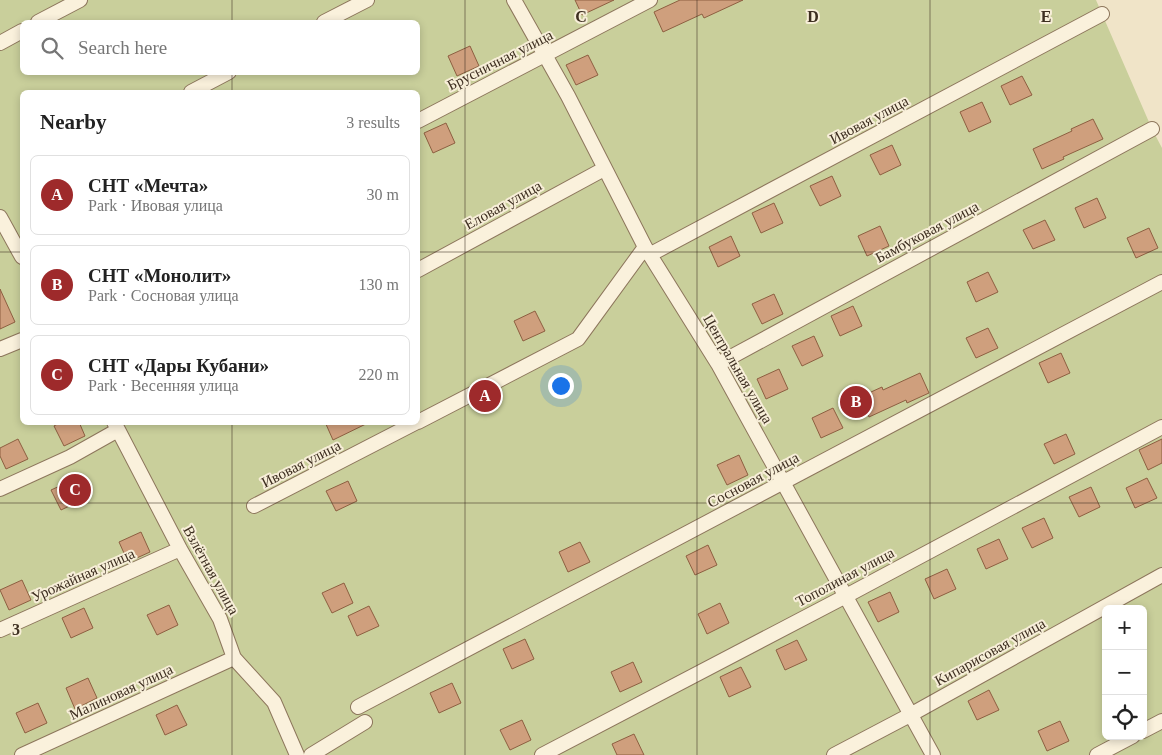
<!DOCTYPE html>
<html lang="en">
<head>
<meta charset="utf-8">
<style>
  :root { --surface:#fff; --page:#f2f2f2; --text:#222; --muted:#767676; --line:#e0e0e0; --accent:#9e2a2b }
  body { margin:0; font-family:Georgia,serif; background:var(--page); color:var(--text) }
  .controls { position:absolute; right:15px; bottom:15px; display:grid; overflow:hidden; border-radius:8px; box-shadow:0 2px 8px #0003 }
  .controls button { width:45px; height:45px; display:grid; place-items:center; padding:0; border:0; border-bottom:1px solid var(--line); background:var(--surface); color:var(--text); font:25px sans-serif }
  .you { position:absolute; left:560px; top:385px; width:18px; height:18px; margin:-12px; border:4px solid #fff; border-radius:50%; background:#1a73e8; box-shadow:0 0 0 8px #1a73e833 }
  .badge { display:grid; place-items:center; width:32px; height:32px; border-radius:50%; background:var(--accent); color:#fff; font-size:16px; font-weight:700 }
  .pin { position:absolute; translate:-50% -50%; border:2px solid #fff; box-shadow:0 1px 5px #0006 }
  .list { margin:0; padding:0; list-style:none }
  h2 { display:flex; justify-content:space-between; align-items:center; height:65px; margin:0; padding:0 20px; font-size:21px }
  h2 small { font-size:16px; font-weight:400; color:var(--muted) }
  .list li { display:grid; grid-template-columns:32px 1fr auto; gap:15px; align-items:center; box-sizing:border-box; height:80px; margin:0 10px 10px; padding:0 10px; border:1px solid var(--line); border-radius:8px }
  .list b { display:block; font-size:19px; white-space:nowrap }
  .list p { margin:0; font-size:16px; white-space:nowrap; color:var(--muted) }
  .list em { font-size:16px; font-style:normal; color:var(--muted) }
  .icon { flex:none; width:28px; height:28px; fill:none; stroke:currentColor; stroke-width:2; stroke-linecap:round; stroke-linejoin:round }
  .map { position:relative; flex:none; width:1162px; height:755px; overflow:hidden }
  .search { position:absolute; background:var(--surface); box-shadow:0 2px 8px #0003; left:20px; top:20px; width:400px; height:55px; display:flex; align-items:center; gap:12px; box-sizing:border-box; padding:0 18px; border-radius:8px; color:var(--muted); font-size:19px }
  .panel { position:absolute; background:var(--surface); box-shadow:0 2px 8px #0003; left:20px; top:90px; width:400px; height:335px; border-radius:8px }
  .map>svg:first-child { display:block }
  .green { fill:#c9cf9b; fill-rule:evenodd }
  .building { fill:#cf9f7d; stroke:#8d5f41 }
  .lines { fill:none; stroke-linecap:round; stroke-linejoin:round }
  .street-casing { stroke:#8d765c; stroke-width:16 }
  .street { stroke:#faf1dc; stroke-width:14 }
  .grid { fill:none; stroke:#3d2e20; stroke-width:1; stroke-opacity:0.55 }
  .labels { text-anchor:middle; dominant-baseline:central; stroke-width:4; stroke-linejoin:round; paint-order:stroke }
  .street-label { font-size:15px; fill:#3d2e20; stroke:#f7eed8 }
  .grid-label { font-size:16px; text-anchor:middle; font-weight:bold; fill:#3d2e20; stroke:#f7eed8; stroke-width:4; stroke-linejoin:round; paint-order:stroke }
</style>
</head>
<body>
<div class="map">
<svg width="1162" height="755" viewBox="0 0 1162 755">
  <rect width="100%" height="100%" fill="#f0e4c8"/>
  <!-- green -->
  <path class="green" d="M0,0H1096L1152,129L1162,148V755H0ZM22,22H418V72H22ZM22,92H418V422H22ZM1106,609H1143V736H1106Z"/>
  <!-- building -->
  <path class="building" d="M575,0H614L582,15Z
    M680,0H743L704,18L702,14L663,32L654,12Z
    M470,46L479,66L457,76L448,56Z
    M588,55L598,75L576,85L566,65Z
    M1022,76L1032,95L1010,105L1001,86Z
    M982,102L991,122L969,132L960,112Z
    M1093,119L1103,139L1063,157L1064,159L1042,169L1033,149L1072,131L1071,129Z
    M446,123L455,143L433,153L424,133Z
    M892,145L901,165L880,175L870,155Z
    M832,176L841,196L820,206L810,186Z
    M1097,198L1106,218L1084,228L1075,208Z
    M774,203L783,223L761,233L752,213Z
    M1045,220L1055,240L1033,249L1023,230Z
    M880,226L889,246L867,256L858,236Z
    M1149,228L1158,248L1136,258L1127,238Z
    M731,236L740,256L718,267L709,247Z
    M988,272L998,292L976,302L967,282Z
    M0,289L15,322L0,329Z
    M774,294L783,314L762,324L752,304Z
    M853,306L862,326L840,336L831,316Z
    M535,311L545,331L523,341L514,321Z
    M988,328L998,348L976,358L966,338Z
    M814,336L823,356L802,366L792,346Z
    M1061,353L1070,373L1048,383L1039,363Z
    M779,369L788,389L766,399L757,379Z
    M920,373L929,393L907,403L906,400L869,417L860,397L882,387L883,390Z
    M833,408L843,428L821,438L812,418Z
    M61,422H79L85,436L64,446L54,426Z
    M325,422H370L333,440Z
    M1066,434L1075,454L1054,464L1044,444Z
    M18,439L28,459L6,469L0,456V448Z
    M1162,439V463L1148,470L1139,450Z
    M739,455L748,475L727,485L717,465Z
    M1147,478L1157,498L1135,508L1126,488Z
    M73,480L82,500L61,510L51,490Z
    M348,481L357,501L336,511L326,491Z
    M1091,487L1100,507L1079,517L1069,497Z
    M1044,518L1053,538L1032,548L1022,528Z
    M141,532L150,552L128,562L119,542Z
    M999,539L1008,559L986,569L977,549Z
    M580,542L590,562L568,572L559,552Z
    M708,545L717,565L695,575L686,556Z
    M947,569L956,589L934,599L925,579Z
    M22,580L31,600L9,610L0,590Z
    M344,583L353,603L332,613L322,593Z
    M890,592L899,612L878,622L868,602Z
    M720,603L729,623L707,634L698,614Z
    M169,605L178,625L157,635L147,615Z
    M369,606L379,626L357,636L348,616Z
    M84,608L93,628L71,638L62,618Z
    M525,639L534,659L512,669L503,649Z
    M797,640L807,660L785,670L776,650Z
    M633,662L642,682L620,692L611,672Z
    M741,667L751,687L729,697L720,677Z
    M88,678L97,698L75,709L66,688Z
    M452,683L461,703L439,713L430,693Z
    M989,690L999,710L977,720L968,701Z
    M38,703L47,723L25,733L16,713Z
    M177,705L187,725L165,735L156,715Z
    M522,720L531,740L510,750L500,730Z
    M1060,721L1069,741L1047,751L1038,731Z
    M634,734L644,755H617L612,744Z"/>
  <g class="lines">
    <defs>
      <path id="street" d="M514,0L568,96L645,247L718,364L933,755
        M38,22L80,0
        M324,22L367,0
        M0,43L22,31
        M191,92L229,72
        M418,121L650,0
        M0,217L22,257
        M651,254L1102,14
        M418,270L604,169
        M0,349L22,340
        M718,364L1152,129
        M114,422L180,549L220,619L234,658L274,702L297,755
        M418,422L578,339L645,247
        M0,489L70,457L118,430
        M254,506L417,422
        M0,630L180,549
        M358,707L1162,282
        M1143,731L1162,721
        M22,755L234,658
        M311,755L365,722
        M542,755L846,596L1162,427
        M834,755L910,715L1162,575
        M1097,755L1133,736"/>
    </defs>
    <!-- street casing -->
    <use href="#street" class="street-casing"/>
    <!-- street -->
    <use href="#street" class="street"/>
  </g>
  <!-- grid -->
  <path class="grid" d="M232,0V22M465,0V755M697,0V755M930,0V755M232,72V92M0,252H22M418,252H1162M232,422V755M0,503H1162"/>
  <g class="labels">
    <!-- street labels -->
    <g class="street-label">
      <text transform="translate(500 60) rotate(-27)">Брусничная улица</text>
      <text transform="translate(869 120) rotate(-28)">Ивовая улица</text>
      <text transform="translate(503 205) rotate(-29)">Еловая улица</text>
      <text transform="translate(927 232) rotate(-28)">Бамбуковая улица</text>
      <text transform="translate(738 369) rotate(60)">Центральная улица</text>
      <text transform="translate(301 464) rotate(-27)">Ивовая улица</text>
      <text transform="translate(753 480) rotate(-28)">Сосновая улица</text>
      <text transform="translate(211 570) rotate(61)">Взлётная улица</text>
      <text transform="translate(83 575) rotate(-24)">Урожайная улица</text>
      <text transform="translate(845 577) rotate(-28)">Тополиная улица</text>
      <text transform="translate(990 652) rotate(-29)">Кипарисовая улица</text>
      <text transform="translate(121 692) rotate(-25)">Малиновая улица</text>
    </g>
  </g>
  <g class="grid-label">
    <text x="581" y="22">C</text>
    <text x="813" y="22">D</text>
    <text x="1046" y="22">E</text>
    <text x="16" y="635">3</text>
  </g>
</svg>
<div class="controls">
<button>+</button>
<button>−</button>
<button><svg class="icon" aria-label="locate" viewBox="0 0 24 24"><circle cx="12" cy="12" r="6"/><path d="M12 2v4M12 18v4M2 12h4M18 12h4"/></svg></button>
</div>
<div class="you"></div>
<div class="pin badge" style="left:485px;top:396px">A</div>
<div class="pin badge" style="left:856px;top:402px">B</div>
<div class="pin badge" style="left:75px;top:490px">C</div>
<div class="search"><svg class="icon" aria-label="search" viewBox="0 0 24 24"><circle cx="10" cy="10" r="6"/><path d="M15 15l6 6"/></svg>Search here</div>
<section class="panel">
<h2>Nearby<small>3 results</small></h2>
<ul class="list">
<li><span class="badge">A</span><div><b>СНТ «Мечта»</b><p>Park · Ивовая улица</p></div><em>30 m</em></li>
<li><span class="badge">B</span><div><b>СНТ «Монолит»</b><p>Park · Сосновая улица</p></div><em>130 m</em></li>
<li><span class="badge">C</span><div><b>СНТ «Дары Кубани»</b><p>Park · Весенняя улица</p></div><em>220 m</em></li>
</ul>
</section>
</div>
</body>
</html>
